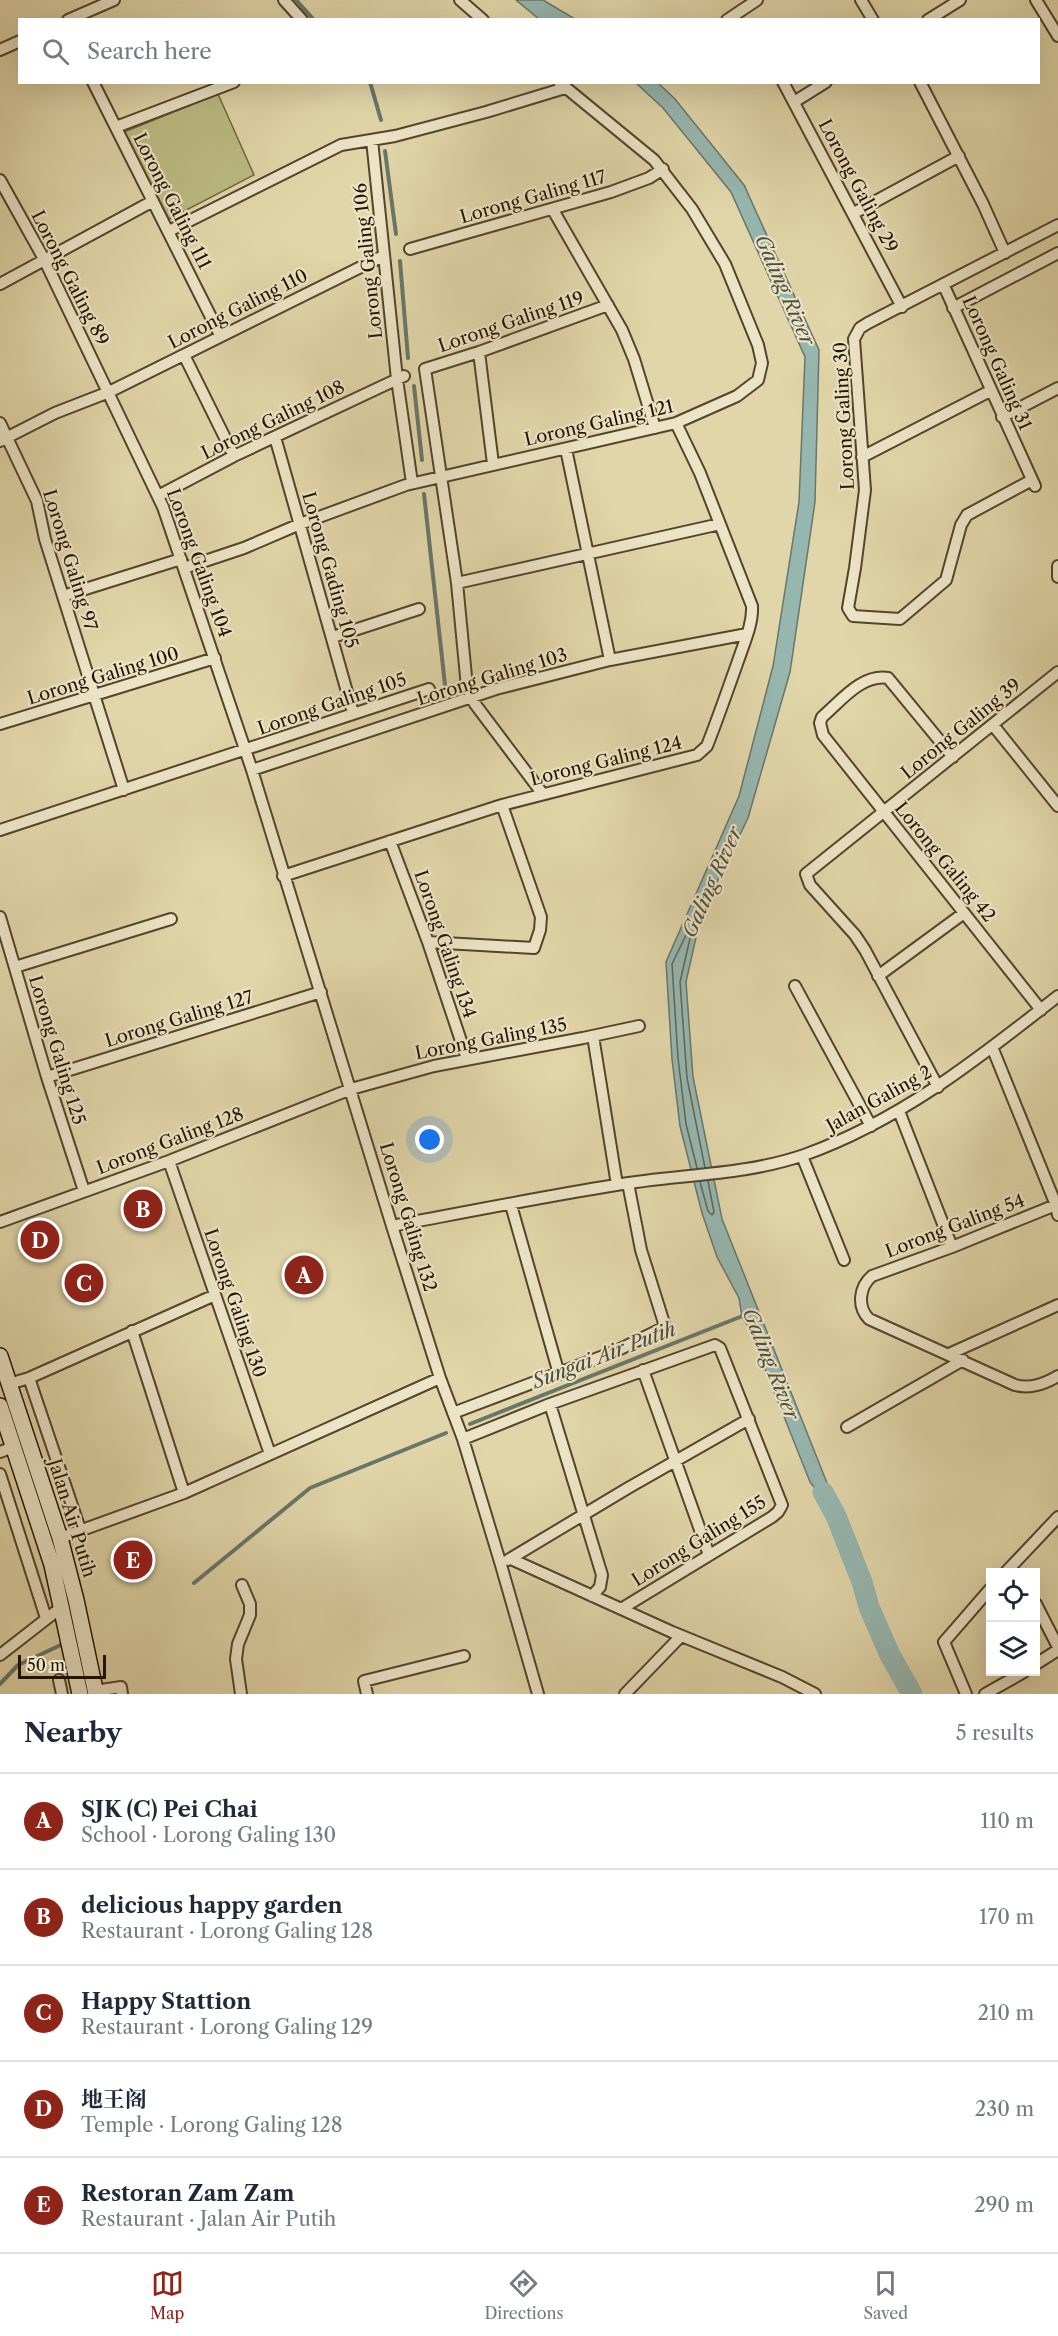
<!DOCTYPE html>
<html lang="en">
<head>
<meta charset="utf-8">
<style>
  :root { --surface:#fff; --page:#f2f2f3; --text:#1f2937; --muted:#747a83; --line:#e0e1e3; --accent:#8f2418 }
  body { margin:0; font-family:"Libre Caslon Text","Noto Serif SC",serif; background:var(--page); color:var(--text) }
  .controls { position:absolute; right:18px; bottom:18px; display:grid; overflow:hidden; border-radius:0px; box-shadow:0 6px 24px #0002 }
  .controls button { width:54px; height:54px; display:grid; place-items:center; padding:0; border:0; border-bottom:2px solid var(--line); background:var(--surface); color:var(--text); font:30px sans-serif }
  .scale { position:absolute; left:18px; bottom:15px; width:88px; box-sizing:border-box; padding-left:6px; border:3px solid #251400; border-top:0; font-size:16px; line-height:21px; white-space:nowrap; color:#251400; -webkit-text-stroke:4px #ece4c7; paint-order:stroke }
  .you { position:absolute; left:430px; top:1140px; width:21px; height:21px; margin:-15px; border:4px solid #fff; border-radius:50%; background:#1a73e8; box-shadow:0 0 0 9px #1a73e833 }
  .badge { display:grid; place-items:center; width:39px; height:39px; border-radius:50%; background:var(--accent); color:#fff; font-size:20px; font-weight:700 }
  .pin { position:absolute; translate:-50% -50%; border:3px solid #fff; box-shadow:0 2px 6px #0006 }
  .list { margin:0; padding:0; list-style:none }
  h2 { display:flex; justify-content:space-between; align-items:center; height:78px; margin:0; padding:0 24px; font-size:26px }
  h2 small { font-size:20px; font-weight:400; color:var(--muted) }
  .list li { display:grid; grid-template-columns:39px 1fr auto; gap:18px; align-items:center; box-sizing:border-box; height:96px; padding:0 24px; border-top:2px solid var(--line) }
  .list b { display:block; font-size:22px; white-space:nowrap }
  .list p { margin:0; font-size:20px; white-space:nowrap; color:var(--muted) }
  .list em { font-size:20px; font-style:normal; color:var(--muted) }
  .icon { flex:none; width:33px; height:33px; fill:none; stroke:currentColor; stroke-width:2; stroke-linecap:round; stroke-linejoin:round }
  .map { position:relative; flex:none; width:1058px; height:1694px; overflow:hidden }
  .search { position:absolute; background:var(--surface); box-shadow:0 6px 24px #0002; left:18px; right:18px; top:18px; height:66px; display:flex; align-items:center; gap:15px; box-sizing:border-box; padding:0 21px; border-radius:0px; color:var(--muted); font-size:22px }
  .sheet { height:558px; background:var(--surface) }
  nav { display:flex; justify-content:space-around; align-items:center; box-sizing:border-box; height:84px; border-top:2px solid var(--line); background:var(--surface); font-size:16px; color:var(--muted) }
  nav a { display:grid; justify-items:center; gap:3px }
  nav .on { color:var(--accent) }
  .map>svg:first-child { display:block }
  .green { fill:#bbbb82; stroke:#706841; stroke-width:1.5 }
  .water { fill:#96b7b0; stroke:#69766a; stroke-width:1.5 }
  .lines { fill:none; stroke-linecap:round; stroke-linejoin:round }
  .shore { stroke:#5e6658; stroke-width:1.5 }
  .stream { stroke:#69766a; stroke-width:4 }
  .river { stroke:#96b7b0; stroke-width:21 }
  .street-casing { stroke:#54442a; stroke-width:14 }
  .secondary-casing { stroke:#251400; stroke-width:18 }
  .street { stroke:#ece4c7; stroke-width:10 }
  .secondary { stroke:#ece4c7; stroke-width:15 }
  .labels { text-anchor:middle; dominant-baseline:central; stroke-width:4.5; stroke-linejoin:round; paint-order:stroke }
  .street-label { font-size:18px; fill:#251400; stroke:#ece4c7 }
  .water-label { font-size:20px; font-style:italic; fill:#4d4d3e; stroke:#ece4c7 }
</style>
</head>
<body>
<div class="map">
<svg width="1058" height="1694" viewBox="0 0 1058 1694">
  <rect width="100%" height="100%" fill="#e1d6a9"/>
  <filter id="stains"><feTurbulence type="fractalNoise" baseFrequency=".00333" numOctaves="4"/><feColorMatrix values="0 0 0 0 .2 0 0 0 0 .09 0 0 0 0 .02 0 0 0 .5 -.17"/></filter>
  <radialGradient id="worn" r=".72"><stop offset=".6" stop-color="#630" stop-opacity="0"/><stop offset="1" stop-color="#630" stop-opacity=".3"/></radialGradient>
  <!-- green -->
  <path class="green" d="M218,94L254,175L169,219L124,132Z"/>
  <!-- water -->
  <path class="water" d="M516,0H543L575,19H539Z
    M636,83H658L675,99L744,185L819,350L815,502L790,672L748,818L701,915L686,982L693,1077L722,1219L827,1483L836,1516L810,1482L748,1326L742,1317L739,1298L717,1257L702,1213L680,1126L672,1059L666,962L739,796L773,666L799,502L805,357L731,192L663,108Z"/>
  <g class="lines">
    <!-- shore -->
    <path class="shore" d="M697,1168L686,1124L678,1058L672,964L688,931L691,934L680,982L687,1078L705,1168
      M700,1182L708,1211L712,1215L714,1212L708,1181"/>
    <!-- stream -->
    <path class="stream" d="M296,0L314,20
      M370,82L381,120
      M385,151L396,234
      M400,261L408,358
      M414,386L422,460
      M424,494L446,694
      M470,1424L745,1315
      M194,1583L310,1488L446,1433
      M0,1684L18,1665L65,1643"/>
    <!-- river -->
    <path class="river" d="M823,1492L836,1516L862,1582L869,1607L890,1655L912,1694"/>
    <defs>
      <path id="street" d="M284,0L302,20
        M460,0L483,20
        M861,0L873,20
        M1036,0L1058,36
        M68,20L114,0
        M727,20L757,0
        M928,20L960,0
        M0,50L20,41
        M93,82L220,335
        M783,82L902,307
        M920,82L983,204L1005,253
        M794,102L826,82
        M116,127L234,82
        M372,140L397,379L412,483
        M0,180L44,259L163,507L252,770L392,1226L440,1378L463,1439L501,1565L538,1694
        M553,210L622,330L634,359L655,428
        M854,213L959,156
        M169,231L341,145L395,136L486,112L565,88
        M410,249L611,192L649,178L663,169
        M0,284L153,201
        M944,286L1035,486
        M953,308L1058,253
        M479,352L493,464
        M184,355L234,456
        M1002,417L1058,388
        M0,423L37,501L45,539L124,790
        M275,437L353,713
        M0,441L55,413L109,392L383,256
        M566,449L610,660
        M862,457L990,391
        M1032,480L967,515L961,525L946,580L900,619L853,616L848,608L855,568L865,490L854,339L860,328L868,323L1058,225
        M158,496L234,456L404,376
        M1058,566V577
        M184,568L244,548L300,524L406,485L676,423L737,396L758,380L762,363L758,345L725,264L692,209L654,160L559,82
        M457,583L720,524
        M63,596L181,559
        M333,637L419,609
        M0,724L215,658
        M993,725L1058,806
        M953,757L888,678C861,674 841,701 822,717L820,723L823,735L1041,1010
        M252,770L496,689L610,660L747,634
        M542,793L475,704L467,687L457,583L425,369L479,352L608,305
        M0,830L429,689
        M390,841L428,942L467,1059
        M283,876L502,805L697,755L707,746C718,718 728,689 738,661C744,643 753,624 752,606L700,473L676,423
        M0,917L47,1077L84,1191
        M428,942L534,948L540,930L541,917L502,805
        M15,967L171,919
        M878,976L964,913
        M795,986L871,1126
        M593,1036L617,1185
        M992,1047L1056,1205L1058,1215
        M47,1077L321,992
        M938,1087L865,950L855,935L810,885L806,874L1058,672
        M899,1111L952,1247
        M802,1156L844,1260
        M169,1161L270,1454
        M1058,1204L952,1247L872,1276C859,1287 857,1307 869,1319L1015,1385C1031,1389 1044,1384 1058,1376
        M511,1205L559,1374
        M0,1222L169,1161L351,1089L434,1066L583,1038L639,1026
        M392,1226C466,1212 541,1197 616,1185C679,1174 743,1176 804,1155C900,1121 979,1058 1058,996
        M132,1331L184,1493
        M949,1354L1058,1305
        M643,1370L709,1555
        M29,1378L81,1532
        M9,1384L29,1378L215,1295
        M550,1404L602,1575L600,1587L592,1596
        M453,1413L614,1352L663,1328L664,1323L641,1250L628,1183
        M847,1427L963,1360
        M463,1439L550,1404L715,1345L720,1348L782,1505L778,1512L772,1517L621,1609
        M0,1452L13,1447
        M0,1474L46,1618
        M60,1538L184,1493L440,1378
        M511,1559L672,1632L782,1677L815,1694
        M508,1560L628,1488L749,1419
        M1006,1572L1058,1517
        M1036,1604L1058,1647
        M0,1655L63,1606
        M1036,1664L1058,1650
        M59,1680L62,1694
        M95,1691L121,1687L122,1694
        M241,1694L236,1659L238,1644L250,1615V1604L242,1585
        M367,1694L364,1681L464,1656
        M625,1694L681,1636
        M966,1694L944,1642L990,1589
        M985,1694L1024,1672"/>
      <path id="secondary" d="M0,1356L60,1538L76,1600L96,1694
        M0,1406L52,1565L80,1694"/>
    </defs>
    <!-- street casing -->
    <use href="#street" class="street-casing"/>
    <!-- secondary casing -->
    <use href="#secondary" class="secondary-casing"/>
    <!-- street -->
    <use href="#street" class="street"/>
    <!-- secondary -->
    <use href="#secondary" class="secondary"/>
  </g>
  <g class="labels">
    <!-- street labels -->
    <g class="street-label">
      <text transform="translate(858 186) rotate(62)">Lorong Galing 29</text>
      <text transform="translate(533 197) rotate(-16)">Lorong Galing 117</text>
      <text transform="translate(172 201) rotate(63)">Lorong Galing 111</text>
      <text transform="translate(368 261) rotate(-96)">Lorong Galing 106</text>
      <text transform="translate(70 278) rotate(63)">Lorong Galing 89</text>
      <text transform="translate(238 309) rotate(-27)">Lorong Galing 110</text>
      <text transform="translate(511 322) rotate(-19)">Lorong Galing 119</text>
      <text transform="translate(997 363) rotate(66)">Lorong Galing 31</text>
      <text transform="translate(844 416) rotate(-93)">Lorong Galing 30</text>
      <text transform="translate(273 420) rotate(-26)">Lorong Galing 108</text>
      <text transform="translate(599 423) rotate(-13)">Lorong Galing 121</text>
      <text transform="translate(70 560) rotate(73)">Lorong Galing 97</text>
      <text transform="translate(199 563) rotate(70)">Lorong Galing 104</text>
      <text transform="translate(330 570) rotate(74)">Lorong Gading 105</text>
      <text transform="translate(103 676) rotate(-17)">Lorong Galing 100</text>
      <text transform="translate(492 677) rotate(-17)">Lorong Galing 103</text>
      <text transform="translate(332 704) rotate(-19)">Lorong Galing 105</text>
      <text transform="translate(961 729) rotate(-39)">Lorong Galing 39</text>
      <text transform="translate(606 761) rotate(-14)">Lorong Galing 124</text>
      <text transform="translate(945 862) rotate(51)">Lorong Galing 42</text>
      <text transform="translate(445 944) rotate(71)">Lorong Galing 134</text>
      <text transform="translate(179 1019) rotate(-17)">Lorong Galing 127</text>
      <text transform="translate(491 1039) rotate(-11)">Lorong Galing 135</text>
      <text transform="translate(57 1050) rotate(73)">Lorong Galing 125</text>
      <text transform="translate(879 1099) rotate(-29)">Jalan Galing 2</text>
      <text transform="translate(170 1141) rotate(-21)">Lorong Galing 128</text>
      <text transform="translate(408 1217) rotate(73)">Lorong Galing 132</text>
      <text transform="translate(955 1226) rotate(-21)">Lorong Galing 54</text>
      <text transform="translate(235 1303) rotate(71)">Lorong Galing 130</text>
      <text transform="translate(72 1518) rotate(73)">Jalan Air Putih</text>
      <text transform="translate(699 1541) rotate(-32)">Lorong Galing 155</text>
    </g>
    <!-- water labels -->
    <g class="water-label">
      <text transform="translate(785 290) rotate(66)">Galing River</text>
      <text transform="translate(712 882) rotate(-66)">Galing River</text>
      <text transform="translate(604 1355) rotate(-21)">Sungai Air Putih</text>
      <text transform="translate(771 1364) rotate(68)">Galing River</text>
    </g>
  </g>
  <rect width="100%" height="100%" filter="url(#stains)"/>
  <rect width="100%" height="100%" fill="url(#worn)"/>
</svg>
<div class="controls">
<button><svg class="icon" aria-label="locate" viewBox="0 0 24 24"><circle cx="12" cy="12" r="6"/><path d="M12 2v4M12 18v4M2 12h4M18 12h4"/></svg></button>
<button><svg class="icon" aria-label="layers" viewBox="0 0 24 24"><path d="M12 4l9 5-9 5-9-5zM3 14l9 5 9-5"/></svg></button>
</div>
<div class="scale">50 m</div>
<div class="you"></div>
<div class="pin badge" style="left:304px;top:1275px">A</div>
<div class="pin badge" style="left:143px;top:1209px">B</div>
<div class="pin badge" style="left:84px;top:1283px">C</div>
<div class="pin badge" style="left:40px;top:1240px">D</div>
<div class="pin badge" style="left:133px;top:1560px">E</div>
<div class="search"><svg class="icon" aria-label="search" viewBox="0 0 24 24"><circle cx="10" cy="10" r="6"/><path d="M15 15l6 6"/></svg>Search here</div>
</div>
<section class="sheet">
<h2>Nearby<small>5 results</small></h2>
<ul class="list">
<li><span class="badge">A</span><div><b>SJK (C) Pei Chai</b><p>School · Lorong Galing 130</p></div><em>110 m</em></li>
<li><span class="badge">B</span><div><b>delicious happy garden</b><p>Restaurant · Lorong Galing 128</p></div><em>170 m</em></li>
<li><span class="badge">C</span><div><b>Happy Stattion</b><p>Restaurant · Lorong Galing 129</p></div><em>210 m</em></li>
<li><span class="badge">D</span><div><b>地王阁</b><p>Temple · Lorong Galing 128</p></div><em>230 m</em></li>
<li><span class="badge">E</span><div><b>Restoran Zam Zam</b><p>Restaurant · Jalan Air Putih</p></div><em>290 m</em></li>
</ul>
</section>
<nav>
<a class="on"><svg class="icon" aria-label="map" viewBox="0 0 24 24"><path d="M3 6l6-2 6 2 6-2v14l-6 2-6-2-6 2zM9 4v14M15 6v14"/></svg>Map</a>
<a><svg class="icon" aria-label="directions" viewBox="0 0 24 24"><path d="M12 3l9 9-9 9-9-9zM9 14v-3h6M13 9l2 2-2 2"/></svg>Directions</a>
<a><svg class="icon" aria-label="saved" viewBox="0 0 24 24"><path d="M7 4h10v16l-5-4-5 4z"/></svg>Saved</a>
</nav>
</body>
</html>
